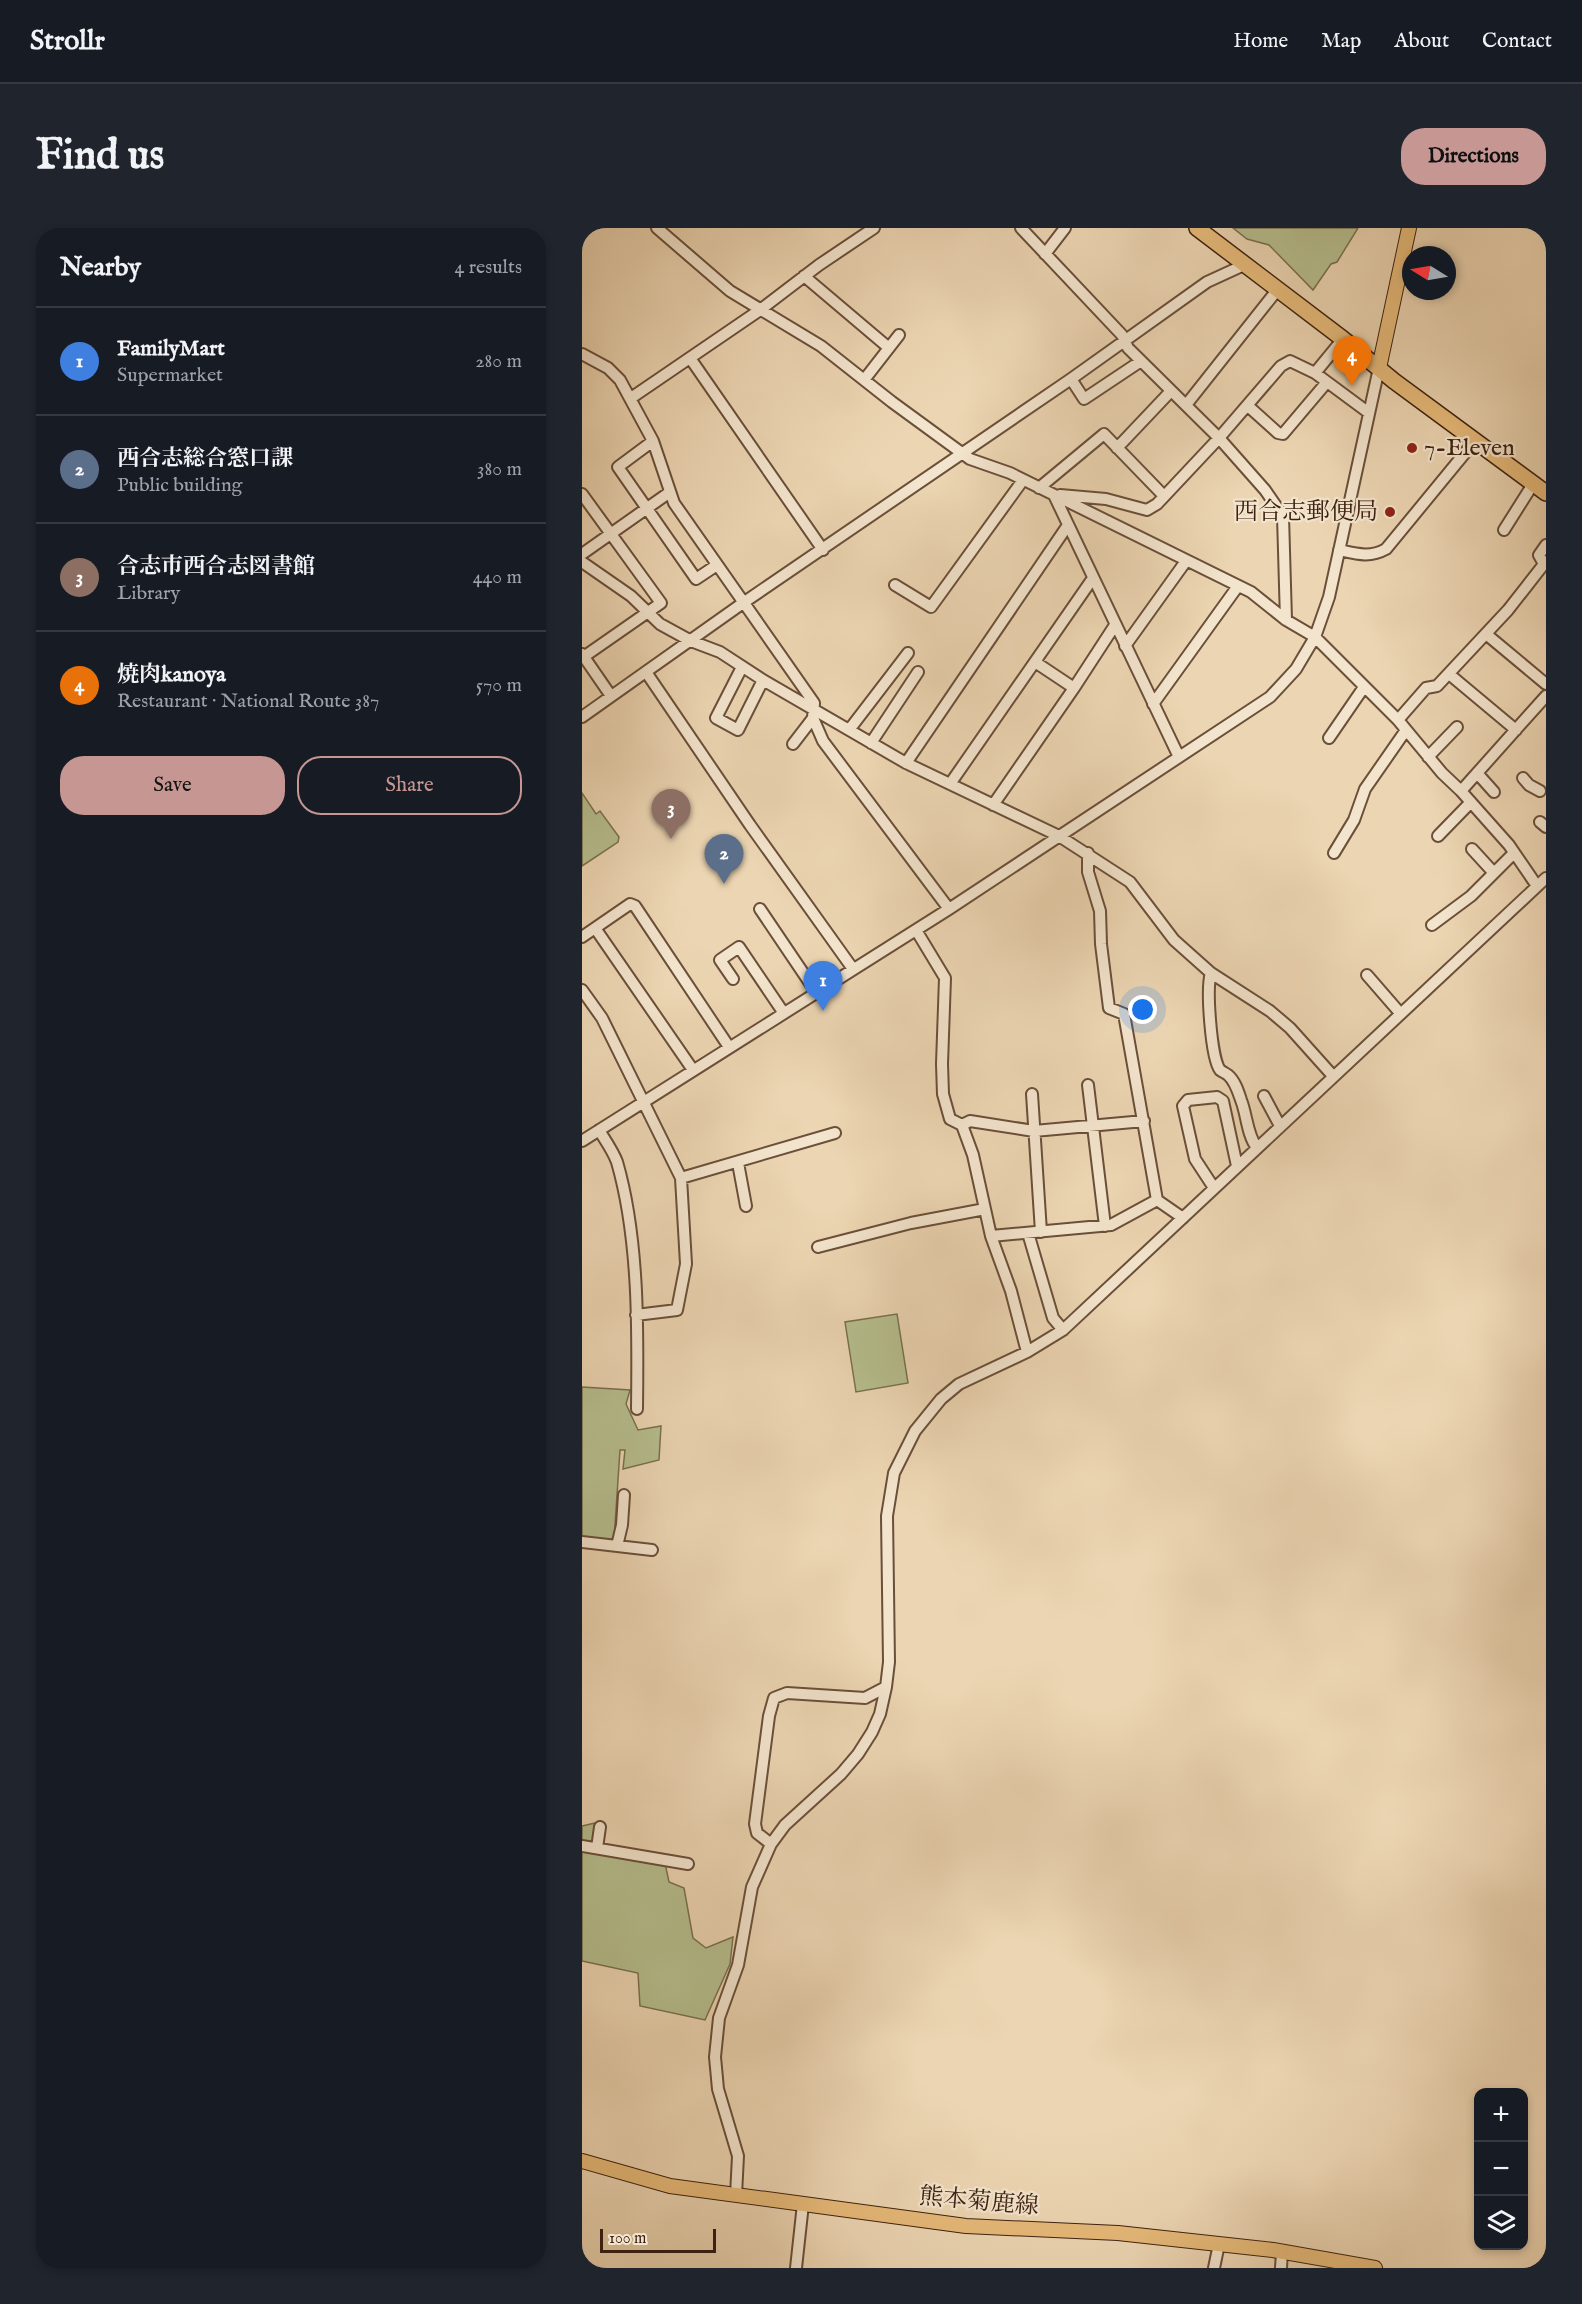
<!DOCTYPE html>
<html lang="en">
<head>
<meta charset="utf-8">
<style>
  :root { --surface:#171b24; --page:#20242c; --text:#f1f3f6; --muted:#9ea1a6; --line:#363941; --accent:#c59692 }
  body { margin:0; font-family:"IM FELL English","Noto Serif JP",serif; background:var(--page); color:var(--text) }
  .controls { position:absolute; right:18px; bottom:18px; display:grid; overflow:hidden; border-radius:12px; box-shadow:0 3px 9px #0003 }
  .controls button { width:54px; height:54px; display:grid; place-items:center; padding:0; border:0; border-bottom:2px solid var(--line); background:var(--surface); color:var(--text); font:30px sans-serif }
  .compass { position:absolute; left:820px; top:18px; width:54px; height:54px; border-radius:50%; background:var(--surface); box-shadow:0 3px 9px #0003; rotate:281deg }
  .scale { position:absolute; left:18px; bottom:15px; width:116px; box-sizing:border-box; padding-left:6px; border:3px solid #3e2211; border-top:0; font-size:16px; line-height:21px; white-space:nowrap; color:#3e2211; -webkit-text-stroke:4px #f3e4cd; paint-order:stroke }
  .you { position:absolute; left:561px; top:782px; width:21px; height:21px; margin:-15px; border:4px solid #fff; border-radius:50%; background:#1a73e8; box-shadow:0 0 0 9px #1a73e833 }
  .badge { display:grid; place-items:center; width:39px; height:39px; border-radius:50%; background:var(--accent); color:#fff; font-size:20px; font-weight:700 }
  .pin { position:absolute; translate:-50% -50px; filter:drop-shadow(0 2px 3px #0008) }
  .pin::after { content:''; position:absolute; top:32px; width:21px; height:18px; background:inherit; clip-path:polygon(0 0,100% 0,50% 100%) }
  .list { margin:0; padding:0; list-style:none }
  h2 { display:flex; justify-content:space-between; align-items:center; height:78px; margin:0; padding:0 24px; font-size:26px }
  h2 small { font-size:20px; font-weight:400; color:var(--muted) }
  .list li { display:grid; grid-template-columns:39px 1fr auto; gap:18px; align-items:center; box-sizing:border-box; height:108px; padding:0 24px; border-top:2px solid var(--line) }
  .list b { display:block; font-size:22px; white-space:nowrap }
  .list p { margin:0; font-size:20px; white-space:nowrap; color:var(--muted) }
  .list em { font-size:20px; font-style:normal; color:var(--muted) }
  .actions { display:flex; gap:12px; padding:18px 24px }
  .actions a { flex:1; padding:14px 0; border:2px solid var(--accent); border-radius:24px; text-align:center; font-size:21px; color:var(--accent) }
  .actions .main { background:var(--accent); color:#111 }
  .icon { flex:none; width:33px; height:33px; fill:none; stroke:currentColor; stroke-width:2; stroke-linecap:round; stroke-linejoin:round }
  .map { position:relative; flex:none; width:964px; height:2040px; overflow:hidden; border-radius:24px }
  header { display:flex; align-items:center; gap:36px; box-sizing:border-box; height:84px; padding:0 30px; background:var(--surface); border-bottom:2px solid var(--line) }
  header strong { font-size:28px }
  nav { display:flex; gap:33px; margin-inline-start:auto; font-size:21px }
  .intro { display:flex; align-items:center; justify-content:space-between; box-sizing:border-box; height:144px; padding:0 36px }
  h1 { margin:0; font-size:42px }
  .button { padding:15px 27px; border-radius:24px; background:var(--accent); color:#111; font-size:21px; font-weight:700 }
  main { display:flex; gap:36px; padding:0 36px }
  aside { flex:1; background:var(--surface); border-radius:24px; box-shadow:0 3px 9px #0003 }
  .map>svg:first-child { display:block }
  .green { fill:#b6be8e; stroke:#7a7050; stroke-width:1.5 }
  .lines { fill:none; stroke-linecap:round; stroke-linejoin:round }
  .minor-casing { stroke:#6a4f39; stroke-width:14 }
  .major-casing { stroke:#3e2211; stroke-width:16 }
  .highway-casing { stroke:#3e2211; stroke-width:18 }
  .minor { stroke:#f3e4cd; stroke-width:10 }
  .major { stroke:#e6ba79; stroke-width:14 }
  .highway { stroke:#e6ba79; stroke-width:15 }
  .poi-dot { fill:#8f2418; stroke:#f3e4cd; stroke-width:2 }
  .labels { text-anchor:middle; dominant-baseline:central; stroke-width:4.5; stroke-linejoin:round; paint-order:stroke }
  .poi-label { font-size:24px; fill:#3e2211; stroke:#f3e4cd; text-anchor:start }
  .street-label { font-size:24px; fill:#3e2211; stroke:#f3e4cd }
</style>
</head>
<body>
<header>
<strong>Strollr</strong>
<nav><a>Home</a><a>Map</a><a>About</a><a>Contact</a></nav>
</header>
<div class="intro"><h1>Find us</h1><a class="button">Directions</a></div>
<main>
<aside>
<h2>Nearby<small>4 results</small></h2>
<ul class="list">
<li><span class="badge" style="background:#3f7fe0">1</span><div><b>FamilyMart</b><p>Supermarket</p></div><em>280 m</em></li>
<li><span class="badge" style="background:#5c6f8a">2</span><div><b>西合志総合窓口課</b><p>Public building</p></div><em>380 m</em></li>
<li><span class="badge" style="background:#8d6e63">3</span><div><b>合志市西合志図書館</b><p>Library</p></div><em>440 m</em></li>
<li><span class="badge" style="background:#e8710a">4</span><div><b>焼肉kanoya</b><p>Restaurant · National Route 387</p></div><em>570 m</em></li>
</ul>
<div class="actions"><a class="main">Save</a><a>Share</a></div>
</aside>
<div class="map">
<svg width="964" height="2040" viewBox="0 0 964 2040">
  <rect width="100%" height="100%" fill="#ecd5b2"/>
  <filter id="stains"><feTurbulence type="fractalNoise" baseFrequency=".00333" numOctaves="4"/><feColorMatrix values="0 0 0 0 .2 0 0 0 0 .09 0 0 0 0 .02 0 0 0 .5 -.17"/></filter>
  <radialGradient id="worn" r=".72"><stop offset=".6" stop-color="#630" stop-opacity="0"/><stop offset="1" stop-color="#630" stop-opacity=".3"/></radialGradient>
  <!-- green -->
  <path class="green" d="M651,0H776L755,34L749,36L731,62L687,17L665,11Z
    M0,565L14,586L18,583L37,609L36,614L0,638Z
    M315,1086L326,1155L274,1164L263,1094Z
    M0,1159L48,1162L44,1176L56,1202L79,1198L77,1232L41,1241L43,1222H38L32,1312L0,1310Z
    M13,1595L15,1619L25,1626L51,1621L81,1626L87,1654L102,1660L111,1710L124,1720L151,1709L148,1736L123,1792L58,1778L56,1745L0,1733V1598Z"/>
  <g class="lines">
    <defs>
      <path id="minor" d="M75,0L148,63L239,118L310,174L388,231L428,245L669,364L704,392L733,409L816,492L860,545L879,563L927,617L955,658
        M439,0L540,107L546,120L637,210L683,262L701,288L704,392
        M463,26L483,0
        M222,48L307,120
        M0,126L26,140L38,152L71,213L92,275L232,475L231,490L241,513L367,681
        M108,130L241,322
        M733,145L761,111
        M489,151L502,171L559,133
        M282,152L317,107
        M49,170L178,82L237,37L292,0
        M604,177L696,61
        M666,178L696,205L701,206L745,154
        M71,213L36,239L114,351L135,337
        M535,220L589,163
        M457,260L522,206L582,268
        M0,266L79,375L0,430
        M472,267L597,529
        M478,267L524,271L565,282L575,276L637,210L699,138L708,133L733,145L787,185
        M922,302L951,256
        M757,322C775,326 788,330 804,321L892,214
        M0,326L88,264
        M0,334L49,368L78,396L109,413L138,424L181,452L324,535L477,608L548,654L592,712L629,745L688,783L708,800L751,848
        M313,357L349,379L441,252
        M904,406L964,456
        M543,418L604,333
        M0,426L29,468
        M453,434L492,460
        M160,439L134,490L156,502L181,452
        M64,444L168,597L271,741
        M867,446L934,502
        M571,476L656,358
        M0,489L161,375L489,151L625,54L662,37
        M816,492L844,460L855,458L926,382L962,336L957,327L964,317
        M267,502L326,425
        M747,510L782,459
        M289,515L336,444
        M211,516L231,490
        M846,529L875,499
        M324,535L486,297
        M895,545L912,564
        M941,550L947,557L958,563
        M368,556L511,350
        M879,563L964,468
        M411,577L492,460L533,397
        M958,594L964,599
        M856,608L889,574
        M890,621L912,645
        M506,625V644L518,683L519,716L527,780L542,786L575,972L601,990
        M752,625L772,592L783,561L824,502
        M178,681L234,764
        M850,697L889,668L932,625
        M13,700L111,842
        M334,702L363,750L360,836L361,866L368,891L380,897L391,927L409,1008L429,1063L445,1124
        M0,709L48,676L53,678L147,819
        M629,745C624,760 629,830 638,842C639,843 645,846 646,847C653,853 656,863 659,872C665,887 665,907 675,920
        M785,747L818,785
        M151,751L138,732L157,719L201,784
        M0,762L20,790L99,950L104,1036L95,1082L54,1087
        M506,857L523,998
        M450,866L459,1004
        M682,868L698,898
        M380,897L388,893L452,903L562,893
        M17,902C23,912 31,923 35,934C57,1010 56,1102 55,1181
        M0,913L367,681L688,469L714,441L733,409L747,369L797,140
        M156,935L164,978
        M99,950L253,905
        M632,960L613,931L601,878L606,872L635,869L641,873L655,938
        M446,1005L471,1090L481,1102
        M409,1008L529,997L575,972
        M236,1019L329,995L403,981
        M0,1314L70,1322
        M35,1318L40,1297L42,1267
        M189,1616L175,1605L173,1596L187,1488L192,1470L205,1465L283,1470L304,1459
        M0,1618L106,1636
        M15,1620L18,1599
        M154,1967L156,1928L136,1861L133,1829L137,1790L156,1737L170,1659L189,1616L203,1597L259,1546L276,1526L290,1504L298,1486L304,1459L307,1434L305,1288L312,1245L333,1203L359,1171L377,1156L445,1124L481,1102L964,650
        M214,2040L221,1976
        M632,2040L637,2016
        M699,2040L700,2024"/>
      <path id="major" d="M797,140L827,0
        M0,1933L88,1958L384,1998L536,2005L691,2022L793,2040"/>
      <path id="highway" d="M615,0L761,111L812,153L964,265"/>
    </defs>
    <!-- minor casing -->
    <use href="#minor" class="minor-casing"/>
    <!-- major casing -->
    <use href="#major" class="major-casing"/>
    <!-- highway casing -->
    <use href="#highway" class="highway-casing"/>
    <!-- minor -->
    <use href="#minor" class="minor"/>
    <!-- major -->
    <use href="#major" class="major"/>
    <!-- highway -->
    <use href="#highway" class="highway"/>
  </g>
  <!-- markers -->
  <g class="poi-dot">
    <circle cx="830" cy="220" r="6"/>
    <circle cx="808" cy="284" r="6"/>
  </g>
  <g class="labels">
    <!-- poi labels -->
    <g class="poi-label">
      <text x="842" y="220">7-Eleven</text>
      <text x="796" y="284" text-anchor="end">西合志郵便局</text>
    </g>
    <!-- street labels -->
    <g class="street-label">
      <text transform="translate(397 1974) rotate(5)">熊本菊鹿線</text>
    </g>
  </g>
  <rect width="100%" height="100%" filter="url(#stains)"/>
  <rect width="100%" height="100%" fill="url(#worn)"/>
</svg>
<div class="controls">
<button>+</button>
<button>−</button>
<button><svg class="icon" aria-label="layers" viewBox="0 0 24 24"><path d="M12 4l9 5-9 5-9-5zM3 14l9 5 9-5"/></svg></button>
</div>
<svg class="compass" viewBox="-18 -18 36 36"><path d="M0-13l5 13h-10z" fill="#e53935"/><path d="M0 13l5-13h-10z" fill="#9ea1a6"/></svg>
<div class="scale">100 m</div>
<div class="you"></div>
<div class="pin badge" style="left:241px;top:783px;background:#3f7fe0">1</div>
<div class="pin badge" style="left:142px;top:656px;background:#5c6f8a">2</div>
<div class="pin badge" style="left:89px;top:611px;background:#8d6e63">3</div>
<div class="pin badge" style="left:770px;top:158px;background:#e8710a">4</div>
</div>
</main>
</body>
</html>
